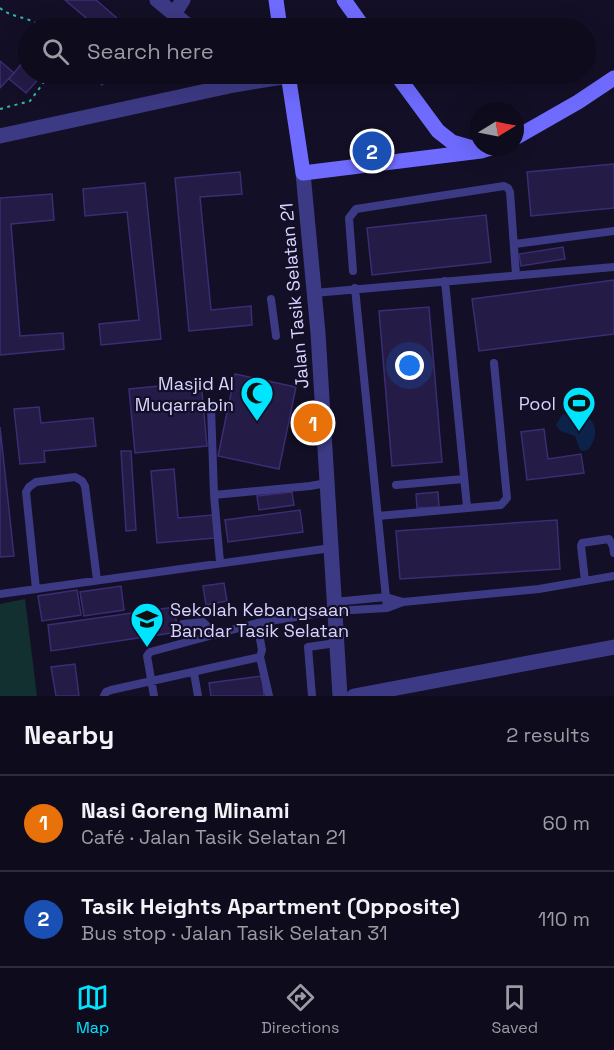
<!DOCTYPE html>
<html lang="en">
<head>
<meta charset="utf-8">
<style>
  :root { --surface:#0e0b1c; --page:#171425; --text:#f1f3f6; --muted:#9b9ba3; --line:#2e2b3b; --accent:#00e5ff }
  body { margin:0; font-family:"Space Grotesk",sans-serif; background:var(--page); color:var(--text) }
  .compass { position:absolute; left:470px; top:102px; width:54px; height:54px; border-radius:50%; background:var(--surface); box-shadow:0 6px 24px #0002; rotate:80deg }
  .you { position:absolute; left:410px; top:366px; width:21px; height:21px; margin:-15px; border:4px solid #fff; border-radius:50%; background:#1a73e8; box-shadow:0 0 0 9px #1a73e833 }
  .badge { display:grid; place-items:center; width:39px; height:39px; border-radius:50%; background:var(--accent); color:#fff; font-size:20px; font-weight:700 }
  .pin { position:absolute; translate:-50% -50%; border:3px solid #fff; box-shadow:0 2px 6px #0006 }
  .list { margin:0; padding:0; list-style:none }
  h2 { display:flex; justify-content:space-between; align-items:center; height:78px; margin:0; padding:0 24px; font-size:26px }
  h2 small { font-size:20px; font-weight:400; color:var(--muted) }
  .list li { display:grid; grid-template-columns:39px 1fr auto; gap:18px; align-items:center; box-sizing:border-box; height:96px; padding:0 24px; border-top:2px solid var(--line) }
  .list b { display:block; font-size:22px; white-space:nowrap }
  .list p { margin:0; font-size:20px; white-space:nowrap; color:var(--muted) }
  .list em { font-size:20px; font-style:normal; color:var(--muted) }
  .icon { flex:none; width:33px; height:33px; fill:none; stroke:currentColor; stroke-width:2; stroke-linecap:round; stroke-linejoin:round }
  .map { position:relative; flex:none; width:614px; height:696px; overflow:hidden }
  .search { position:absolute; background:var(--surface); box-shadow:0 6px 24px #0002; left:18px; right:18px; top:18px; height:66px; display:flex; align-items:center; gap:15px; box-sizing:border-box; padding:0 21px; border-radius:33px; color:var(--muted); font-size:22px }
  .sheet { height:270px; background:var(--surface) }
  nav { display:flex; justify-content:space-around; align-items:center; box-sizing:border-box; height:84px; border-top:2px solid var(--line); background:var(--surface); font-size:16px; color:var(--muted) }
  nav a { display:grid; justify-items:center; gap:3px }
  nav .on { color:var(--accent) }
  .map>svg:first-child { display:block }
  .green { fill:#12302f }
  .water { fill:#0c2248 }
  .building { fill:#241b47; stroke:#3b2d73; stroke-width:1.5 }
  .lines { fill:none; stroke-linecap:round; stroke-linejoin:round }
  .path { stroke:#2fb8b0; stroke-width:2; stroke-dasharray:3 4.5; stroke-linecap:butt }
  .lane { stroke:#3d3a85; stroke-width:8 }
  .street { stroke:#3d3a85; stroke-width:15 }
  .secondary { stroke:#6f6bff; stroke-width:15 }
  .labels { text-anchor:middle; dominant-baseline:central; stroke-width:4.5; stroke-linejoin:round; paint-order:stroke }
  .street-label { font-size:18px; fill:#d9d4ff; stroke:#130f26 }
  .poi-label { font-size:18px; fill:#d9d4ff; stroke:#130f26; text-anchor:end }
</style>
</head>
<body>
<div class="map">
<svg width="614" height="696" viewBox="0 0 614 696">
  <rect width="100%" height="100%" fill="#130f26"/>
  <!-- green -->
  <path class="green" d="M25,599L37,696H0V604Z"/>
  <!-- water -->
  <path class="water" d="M577,412C596,416 601,435 588,450L582,451L579,448L575,436L560,431L556,425L562,415Z"/>
  <!-- building -->
  <path class="building" d="M65,0H96L125,25L122,28H98Z
    M28,56V74H43L26,93L9,79Z
    M0,61L14,73L0,88Z
    M88,74H111L102,85Z
    M614,164V208L531,216L527,172Z
    M240,172L242,194L200,197L211,310L251,306L252,325L189,331L175,178Z
    M145,183L161,339L101,345L99,324L139,320L127,212L85,216L83,189Z
    M52,194L54,220L11,224L20,336L63,333L64,349L0,355V198Z
    M486,215L491,262L372,275L367,228Z
    M563,247L565,259L521,266L519,254Z
    M614,280V334L479,351L472,299Z
    M429,307L442,462L392,466L379,311Z
    M235,374L296,387L279,469L218,456Z
    M201,382L207,446L135,453L129,389Z
    M39,407L41,423L93,418L96,446L44,451L45,462L20,464L14,409Z
    M0,427L14,556L0,557Z
    M544,429L548,459L581,454L584,473L527,480L521,432Z
    M121,451H131L136,530L126,531Z
    M174,469L178,518L213,515L215,538L157,543L151,471Z
    M292,492L294,505L259,510L257,496Z
    M438,492L439,507L417,508L416,494Z
    M300,510L303,532L228,542L225,520Z
    M557,520L560,569L400,579L396,531Z
    M224,583L227,601L206,605L203,586Z
    M121,586L124,610L84,616L80,592Z
    M77,590L81,615L42,621L38,596Z
    M174,607L178,632L51,651L48,625Z
    M75,664L79,696H56L51,667Z
    M262,676L264,696H211L209,683Z"/>
  <g class="lines">
    <!-- path -->
    <path class="path" d="M0,8C13,19 28,15 42,28
      M0,109L30,101L50,74"/>
    <!-- lane -->
    <path class="lane" d="M515,244L614,231
      M353,271L349,218L356,209L504,186L508,188L510,192L516,275
      M445,281L467,507
      M355,288L387,608
      M314,293L614,267
      M271,299L276,336
      M211,407L214,495L310,486L327,483
      M396,485L464,479
      M214,495L220,562
      M378,516L501,505L507,498L494,363
      M585,581L581,546L582,543L609,539L613,546L614,553
      M36,589L26,492L29,487L36,482L75,477L82,481L85,486L97,580
      M0,594L331,548
      M334,602L386,597L403,602
      M183,624L203,622L216,635
      M260,657L269,696
      M194,673L198,696
      M104,696L106,692L111,690L260,657L262,650L257,623
      M154,696L147,656L150,652L257,623L334,611L387,608L403,602L539,589L614,576
      M312,696L308,647L336,643"/>
    <!-- street -->
    <path class="street" d="M157,0L191,28
      M174,14L183,0
      M0,136L234,85L289,76
      M303,173L318,333L340,696
      M354,696L614,647"/>
    <!-- secondary -->
    <path class="secondary" d="M276,0L280,28
      M344,0L364,28
      M288,74L303,173L481,151L494,147
      M396,74L438,131L452,142L476,149
      M515,138L578,102L614,78"/>
  </g>
  <!-- icons -->
  <defs>
    <symbol id="mosque-pin" viewBox="-11 -11 22 30"><path d="M0 17L-7.5 6A9.5 9.5 0 1 1 7.5 6Z" fill="#00e5ff" stroke="#130f26"/><path d="M3.5-4.9A6 6 0 1 0 3.5 4.9A5 5 0 1 1 3.5-4.9Z" fill="#111"/></symbol>
    <symbol id="stadium-pin" viewBox="-11 -11 22 30"><path d="M0 17L-7.5 6A9.5 9.5 0 1 1 7.5 6Z" fill="#00e5ff" stroke="#130f26"/><path d="M0-5a6.5 5 0 1 0 0 10a6.5 5 0 1 0 0-10ZM-3.5-1.8h7v3.6h-7Z" fill="#111"/></symbol>
    <symbol id="school-pin" viewBox="-11 -11 22 30"><path d="M0 17L-7.5 6A9.5 9.5 0 1 1 7.5 6Z" fill="#00e5ff" stroke="#130f26"/><path d="M0-5L7-2L0 1L-7-2ZM-4 1L0 2.5L4 1V4Q0 6-4 4Z" fill="#111"/></symbol>
  </defs>
  <g fill-rule="evenodd">
    <use href="#mosque-pin" x="238" y="374" width="38" height="52"/>
    <use href="#stadium-pin" x="560" y="384" width="38" height="52"/>
    <use href="#school-pin" x="128" y="600" width="38" height="52"/>
  </g>
  <g class="labels">
    <!-- street labels -->
    <g class="street-label">
      <text transform="translate(294 296) rotate(-95)">Jalan Tasik Selatan 21</text>
    </g>
    <!-- poi labels -->
    <g class="poi-label">
      <text x="234" y="383">Masjid Al<tspan x="234" dy="21">Muqarrabin</tspan></text>
      <text x="556" y="403">Pool</text>
      <text x="170" y="609" text-anchor="start">Sekolah Kebangsaan<tspan x="170" dy="21">Bandar Tasik Selatan</tspan></text>
    </g>
  </g>
</svg>
<svg class="compass" viewBox="-18 -18 36 36"><path d="M0-13l5 13h-10z" fill="#e53935"/><path d="M0 13l5-13h-10z" fill="#9b9ba3"/></svg>
<div class="you"></div>
<div class="pin badge" style="left:313px;top:423px;background:#e8710a">1</div>
<div class="pin badge" style="left:372px;top:151px;background:#1a4fb4">2</div>
<div class="search"><svg class="icon" aria-label="search" viewBox="0 0 24 24"><circle cx="10" cy="10" r="6"/><path d="M15 15l6 6"/></svg>Search here</div>
</div>
<section class="sheet">
<h2>Nearby<small>2 results</small></h2>
<ul class="list">
<li><span class="badge" style="background:#e8710a">1</span><div><b>Nasi Goreng Minami</b><p>Café · Jalan Tasik Selatan 21</p></div><em>60 m</em></li>
<li><span class="badge" style="background:#1a4fb4">2</span><div><b>Tasik Heights Apartment (Opposite)</b><p>Bus stop · Jalan Tasik Selatan 31</p></div><em>110 m</em></li>
</ul>
</section>
<nav>
<a class="on"><svg class="icon" aria-label="map" viewBox="0 0 24 24"><path d="M3 6l6-2 6 2 6-2v14l-6 2-6-2-6 2zM9 4v14M15 6v14"/></svg>Map</a>
<a><svg class="icon" aria-label="directions" viewBox="0 0 24 24"><path d="M12 3l9 9-9 9-9-9zM9 14v-3h6M13 9l2 2-2 2"/></svg>Directions</a>
<a><svg class="icon" aria-label="saved" viewBox="0 0 24 24"><path d="M7 4h10v16l-5-4-5 4z"/></svg>Saved</a>
</nav>
</body>
</html>
